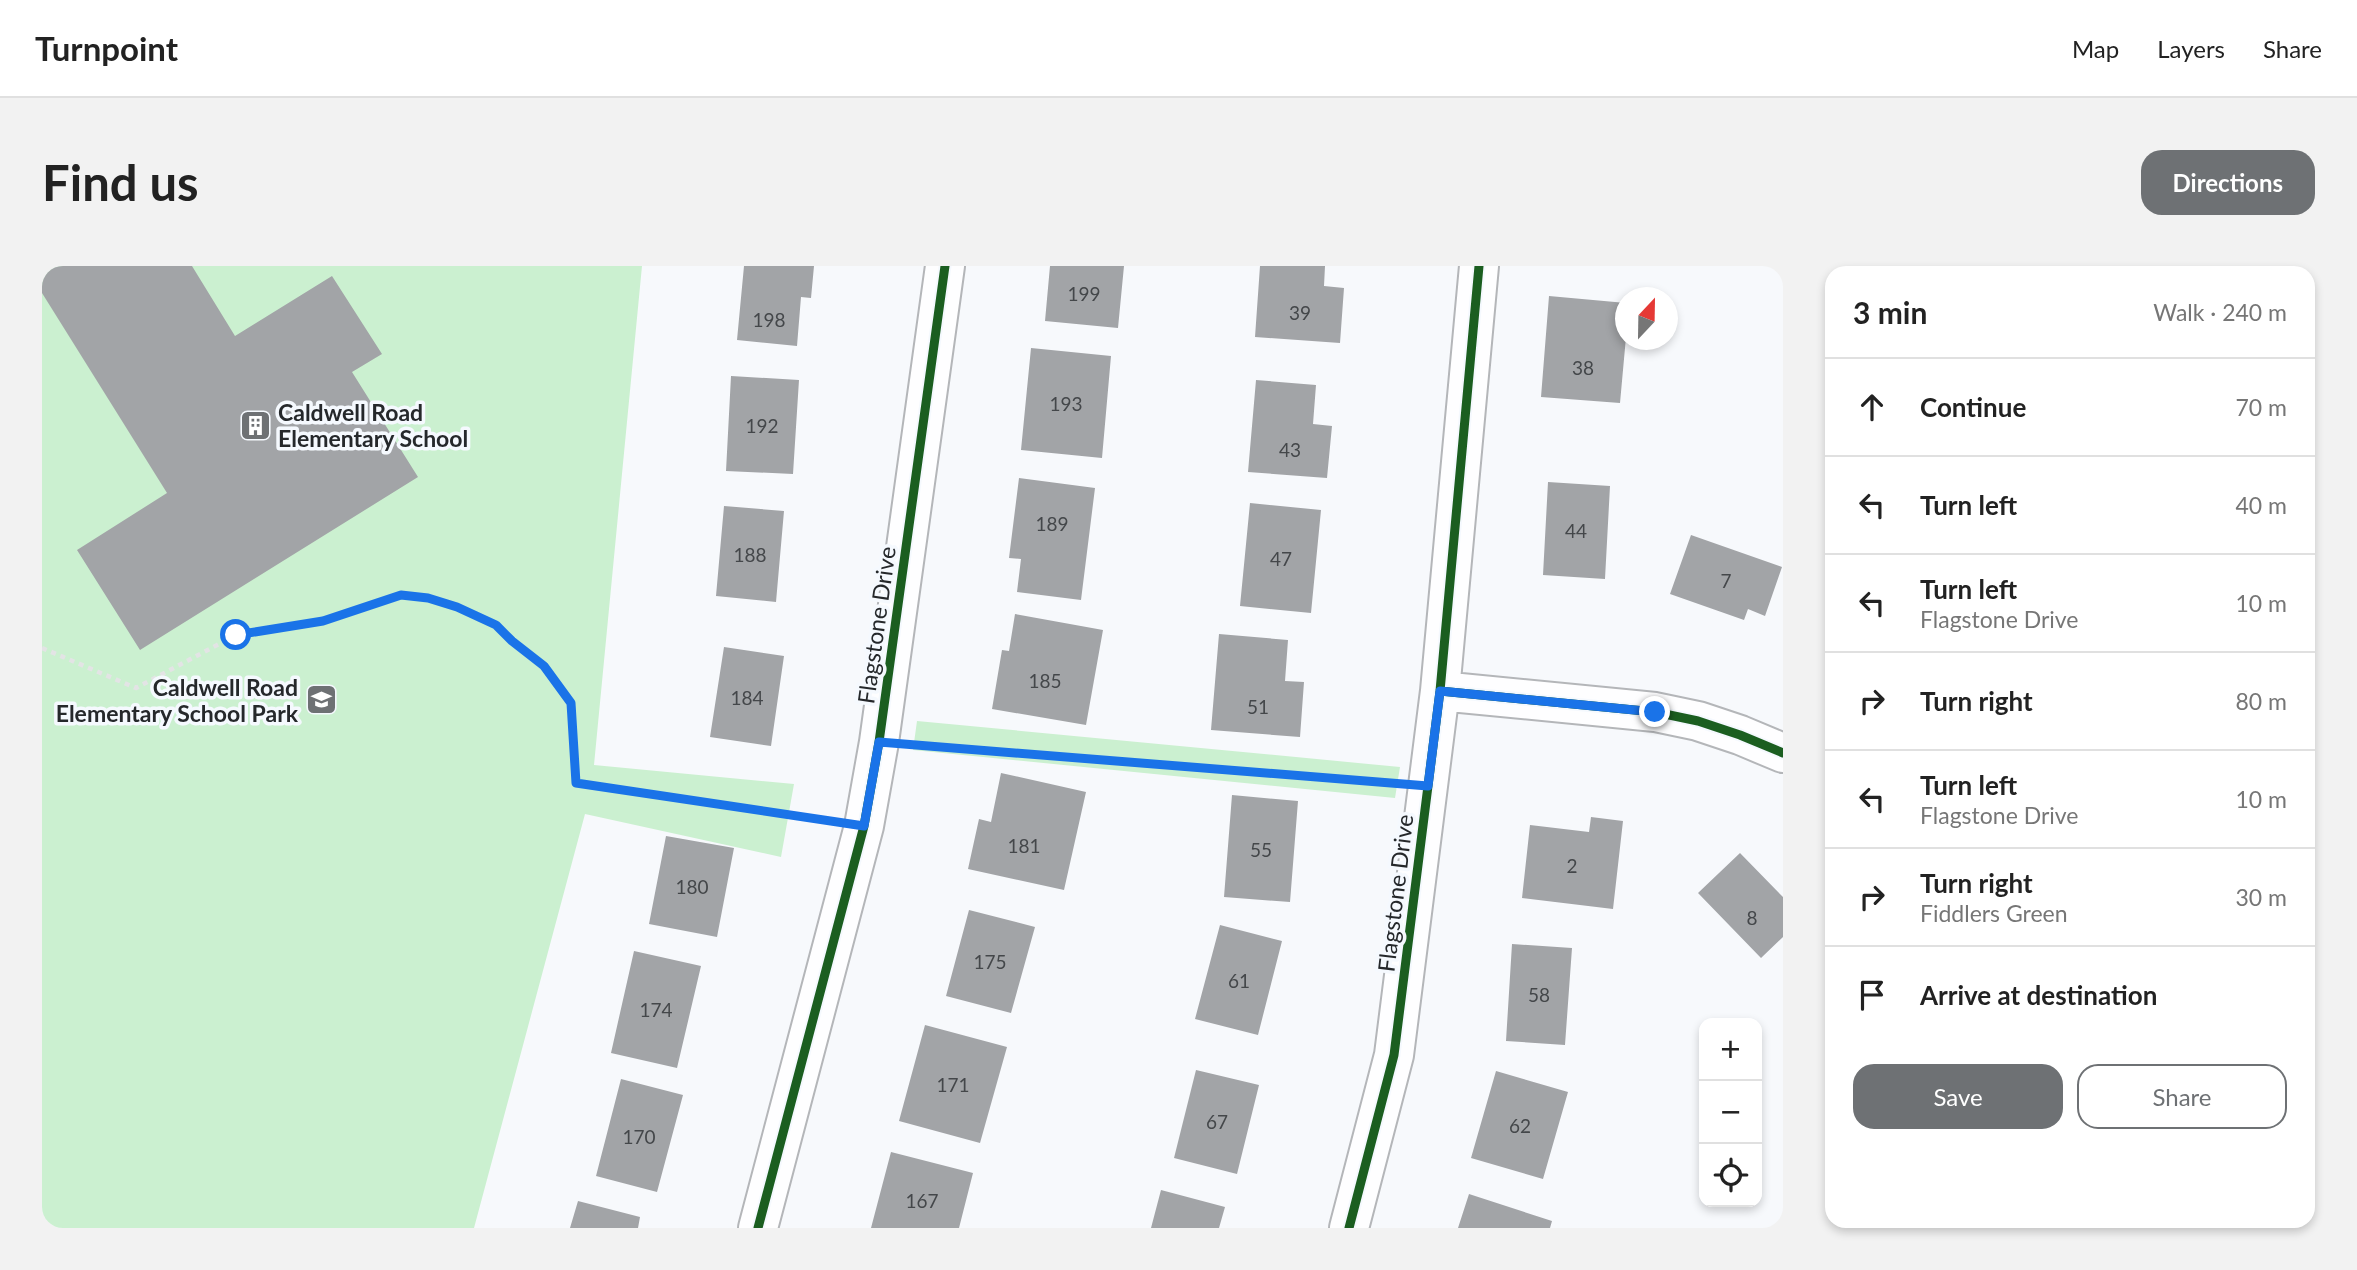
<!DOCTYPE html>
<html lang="en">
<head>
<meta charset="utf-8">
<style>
  :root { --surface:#fff; --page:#f2f2f2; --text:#222; --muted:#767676; --line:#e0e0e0; --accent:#6e7174 }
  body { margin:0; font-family:Lato,sans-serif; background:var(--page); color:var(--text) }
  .controls { position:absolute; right:21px; bottom:21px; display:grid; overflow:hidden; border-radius:14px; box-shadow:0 4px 10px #0003 }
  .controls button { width:63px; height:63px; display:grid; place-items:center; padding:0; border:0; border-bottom:2px solid var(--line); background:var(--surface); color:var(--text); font:35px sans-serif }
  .compass { position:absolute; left:1573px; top:21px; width:63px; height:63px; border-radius:50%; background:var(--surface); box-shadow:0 4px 10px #0003; rotate:22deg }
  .stop { position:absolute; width:21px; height:21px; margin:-16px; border:5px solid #1a73e8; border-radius:50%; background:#fff }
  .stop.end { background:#1a73e8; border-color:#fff; box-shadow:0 2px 7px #0008 }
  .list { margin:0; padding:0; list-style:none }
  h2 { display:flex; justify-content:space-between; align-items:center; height:91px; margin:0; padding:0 28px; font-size:30px }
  h2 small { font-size:23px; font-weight:400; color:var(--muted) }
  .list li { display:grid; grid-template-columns:46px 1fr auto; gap:21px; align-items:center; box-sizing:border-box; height:98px; padding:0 28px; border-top:2px solid var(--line) }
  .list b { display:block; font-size:26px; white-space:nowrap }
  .list p { margin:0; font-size:23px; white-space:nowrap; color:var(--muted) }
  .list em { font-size:23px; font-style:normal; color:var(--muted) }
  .actions { display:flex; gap:14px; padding:21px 28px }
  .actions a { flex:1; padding:16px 0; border:2px solid var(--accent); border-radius:21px; text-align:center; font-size:24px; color:var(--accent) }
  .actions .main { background:var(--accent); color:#fff }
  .icon { flex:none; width:38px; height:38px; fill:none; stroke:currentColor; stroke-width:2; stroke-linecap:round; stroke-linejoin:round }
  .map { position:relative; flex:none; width:1741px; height:962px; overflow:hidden; border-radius:21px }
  header { display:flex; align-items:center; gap:42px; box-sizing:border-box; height:98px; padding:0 35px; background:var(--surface); border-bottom:2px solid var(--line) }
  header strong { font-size:33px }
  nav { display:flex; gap:38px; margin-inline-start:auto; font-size:24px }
  .intro { display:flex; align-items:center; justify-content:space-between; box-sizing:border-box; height:168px; padding:0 42px }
  h1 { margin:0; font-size:49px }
  .button { padding:18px 32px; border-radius:21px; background:var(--accent); color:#fff; font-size:24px; font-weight:700 }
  main { display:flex; gap:42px; padding:0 42px }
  aside { flex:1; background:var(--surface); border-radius:21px; box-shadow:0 4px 10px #0003 }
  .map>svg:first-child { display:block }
  .green { fill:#cbf0d0 }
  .building { fill:#a2a4a7 }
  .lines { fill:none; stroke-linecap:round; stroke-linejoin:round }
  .minor-casing { stroke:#b4b6b9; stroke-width:42 }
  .path { stroke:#e3e4e5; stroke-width:4.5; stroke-dasharray:5 5; stroke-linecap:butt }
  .minor { stroke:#fefeff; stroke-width:38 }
  .cycleway-casing { stroke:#f5f9fe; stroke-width:13 }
  .cycleway { stroke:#1b5e20; stroke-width:9 }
  .route { stroke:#1a73e8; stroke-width:9 }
  .labels { text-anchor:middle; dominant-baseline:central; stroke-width:7; stroke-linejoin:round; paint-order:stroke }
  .number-label { font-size:19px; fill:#44474a }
  .poi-label { font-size:23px; font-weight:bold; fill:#25282b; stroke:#f5f9fe; text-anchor:start }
  .street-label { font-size:23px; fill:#25282b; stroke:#f5f9fe }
</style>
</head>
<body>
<header>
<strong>Turnpoint</strong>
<nav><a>Map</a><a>Layers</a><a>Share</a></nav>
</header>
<div class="intro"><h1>Find us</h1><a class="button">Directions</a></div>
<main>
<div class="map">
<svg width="1741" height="962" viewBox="0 0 1741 962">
  <rect width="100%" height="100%" fill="#f7f9fc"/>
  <!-- green -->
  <path class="green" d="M0,0H600L552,499L752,518L739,591L543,548L432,962H0Z
    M875,455L1358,501L1353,532L871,484Z"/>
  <!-- building -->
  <path class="building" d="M0,0H150L193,70L290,10L340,88L310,106L376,211L98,384L35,284L125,227L0,27Z
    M702,0H772L769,32L759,31L755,80L695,74Z
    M1008,0H1082L1076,62L1003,55Z
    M1218,0H1283L1282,20L1302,22L1298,77L1213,71Z
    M1507,30L1584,37V71L1578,137L1499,131Z
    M989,82L1069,90L1060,192L979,184Z
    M689,110L757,114L751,208L684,205Z
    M1214,114L1274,119L1271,158L1290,160L1285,212L1206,206Z
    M977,212L1053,222L1039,334L975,326L979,293L967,292Z
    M1506,216L1568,220L1563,313L1501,309Z
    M1208,237L1279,244L1269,347L1198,340Z
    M682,240L742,245L734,336L674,330Z
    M1649,269L1740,301L1723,350L1706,343L1702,354L1628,328Z
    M973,348L1061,364L1044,459L950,443L960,384L967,385Z
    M1177,368L1246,374L1243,415L1262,416L1258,471L1169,464Z
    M682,381L742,390L729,480L668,471Z
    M959,507L1044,526L1022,624L926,603L937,553L949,556Z
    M1190,529L1256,535L1248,636L1182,631Z
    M1549,551L1581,555L1571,643L1480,632L1488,559L1547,566Z
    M624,570L692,582L675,671L607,658Z
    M1698,587L1741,631V671L1719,692L1656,627Z
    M927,644L993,661L969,747L904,730Z
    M1178,659L1240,675L1216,769L1153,753Z
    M1470,678L1530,682L1523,779L1464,775Z
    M592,685L659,700L635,802L569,787Z
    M883,759L965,781L938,877L857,855Z
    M1154,804L1217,819L1195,908L1132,892Z
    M1454,805L1526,826L1501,913L1429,892Z
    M579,813L641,829L615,926L554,910Z
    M849,886L931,907L917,962H829Z
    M1119,924L1183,941L1177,962H1109Z
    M1427,928L1510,955L1508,962H1416Z
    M536,935L598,951L596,962H528Z"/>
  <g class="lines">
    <defs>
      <path id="minor" d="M1398,425L1613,446L1656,455L1698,469L1741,487
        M716,962L822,560L837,476L903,0
        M1307,962L1352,789L1398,425L1437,0"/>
    </defs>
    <!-- minor casing -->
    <use href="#minor" class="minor-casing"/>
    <!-- path -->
    <path class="path" d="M0,382L94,422L194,369L281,355L359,329L386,332L415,341L454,359L470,375L501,400L529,437L534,517L779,554
      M877,479L1343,517"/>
    <!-- minor -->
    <use href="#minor" class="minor"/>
    <defs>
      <path id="cycleway" d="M1398,425L1613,446L1656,455L1698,469L1741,487
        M716,962L822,560L837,476L903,0
        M1307,962L1352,789L1398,425L1437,0"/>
    </defs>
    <!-- cycleway casing -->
    <use href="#cycleway" class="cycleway-casing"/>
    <!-- cycleway -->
    <use href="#cycleway" class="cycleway"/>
  </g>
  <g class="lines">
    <!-- route -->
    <path class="route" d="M194,369L281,355L359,329L386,332L415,341L454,359L470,375L502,400L529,437L534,517L822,560L837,476L1386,520L1398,425L1613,446"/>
  </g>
  <!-- icons -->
  <defs>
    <symbol id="building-square" viewBox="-11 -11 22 22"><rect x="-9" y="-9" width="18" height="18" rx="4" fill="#6e7174" stroke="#f5f9fe"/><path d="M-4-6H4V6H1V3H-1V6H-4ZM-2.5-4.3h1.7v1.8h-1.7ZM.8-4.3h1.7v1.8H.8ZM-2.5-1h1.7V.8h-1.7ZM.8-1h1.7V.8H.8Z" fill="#fff"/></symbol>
    <symbol id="school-square" viewBox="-11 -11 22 22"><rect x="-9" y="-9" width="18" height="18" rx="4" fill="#6e7174" stroke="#f5f9fe"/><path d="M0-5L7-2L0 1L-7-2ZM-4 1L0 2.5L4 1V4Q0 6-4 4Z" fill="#fff"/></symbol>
  </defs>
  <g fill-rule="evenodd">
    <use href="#building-square" x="196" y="142" width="35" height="35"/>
    <use href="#school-square" x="262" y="416" width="35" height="35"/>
  </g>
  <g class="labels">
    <!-- number labels -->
    <g class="number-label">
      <text x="1042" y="27">199</text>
      <text x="1258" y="46">39</text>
      <text x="727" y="53">198</text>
      <text x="1541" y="101">38</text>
      <text x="1024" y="137">193</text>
      <text x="720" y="159">192</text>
      <text x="1248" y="183">43</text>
      <text x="1010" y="257">189</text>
      <text x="1534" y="264">44</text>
      <text x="708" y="288">188</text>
      <text x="1239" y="292">47</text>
      <text x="1684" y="314">7</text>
      <text x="1003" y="414">185</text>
      <text x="705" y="431">184</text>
      <text x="1216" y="440">51</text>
      <text x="982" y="579">181</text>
      <text x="1219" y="583">55</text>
      <text x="1530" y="599">2</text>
      <text x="650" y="620">180</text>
      <text x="1710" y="651">8</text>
      <text x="948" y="695">175</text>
      <text x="1197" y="714">61</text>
      <text x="1497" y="728">58</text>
      <text x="614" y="743">174</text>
      <text x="911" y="818">171</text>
      <text x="1175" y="855">67</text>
      <text x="1478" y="859">62</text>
      <text x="597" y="870">170</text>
      <text x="880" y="934">167</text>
    </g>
    <!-- poi labels -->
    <g class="poi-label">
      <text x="236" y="146">Caldwell Road<tspan x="236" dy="26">Elementary School</tspan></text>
      <text x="256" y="421" text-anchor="end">Caldwell Road<tspan x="256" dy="26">Elementary School Park</tspan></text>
    </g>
    <!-- street labels -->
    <g class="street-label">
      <text transform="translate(834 359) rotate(-82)">Flagstone Drive</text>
      <text transform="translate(1353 627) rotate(-83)">Flagstone Drive</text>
    </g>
  </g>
</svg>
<div class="controls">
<button>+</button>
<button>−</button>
<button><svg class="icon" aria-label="locate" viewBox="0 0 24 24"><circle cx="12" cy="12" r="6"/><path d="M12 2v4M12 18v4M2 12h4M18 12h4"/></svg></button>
</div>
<svg class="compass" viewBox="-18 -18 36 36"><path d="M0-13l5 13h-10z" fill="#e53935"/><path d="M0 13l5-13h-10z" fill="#767676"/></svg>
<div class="stop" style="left:194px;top:369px"></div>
<div class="stop end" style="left:1613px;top:446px"></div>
</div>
<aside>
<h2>3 min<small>Walk · 240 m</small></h2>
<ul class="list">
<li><svg class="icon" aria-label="ahead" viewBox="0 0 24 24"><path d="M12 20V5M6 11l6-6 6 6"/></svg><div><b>Continue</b></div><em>70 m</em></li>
<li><svg class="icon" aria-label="left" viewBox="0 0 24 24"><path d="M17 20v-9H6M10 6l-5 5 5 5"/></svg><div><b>Turn left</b></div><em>40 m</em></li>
<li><svg class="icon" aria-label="left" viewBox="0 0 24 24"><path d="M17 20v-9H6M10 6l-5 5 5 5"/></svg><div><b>Turn left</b><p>Flagstone Drive</p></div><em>10 m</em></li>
<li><svg class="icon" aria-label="right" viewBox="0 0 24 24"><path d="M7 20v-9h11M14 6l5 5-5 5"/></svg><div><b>Turn right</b></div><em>80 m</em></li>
<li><svg class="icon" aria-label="left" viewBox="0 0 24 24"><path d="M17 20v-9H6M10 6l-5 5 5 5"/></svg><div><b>Turn left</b><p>Flagstone Drive</p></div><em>10 m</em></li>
<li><svg class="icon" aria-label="right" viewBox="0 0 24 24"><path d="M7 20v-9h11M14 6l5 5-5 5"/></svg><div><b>Turn right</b><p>Fiddlers Green</p></div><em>30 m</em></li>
<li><svg class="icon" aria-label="arrive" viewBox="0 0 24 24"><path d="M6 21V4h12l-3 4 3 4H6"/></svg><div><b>Arrive at destination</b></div></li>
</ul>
<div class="actions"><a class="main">Save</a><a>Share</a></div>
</aside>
</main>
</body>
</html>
